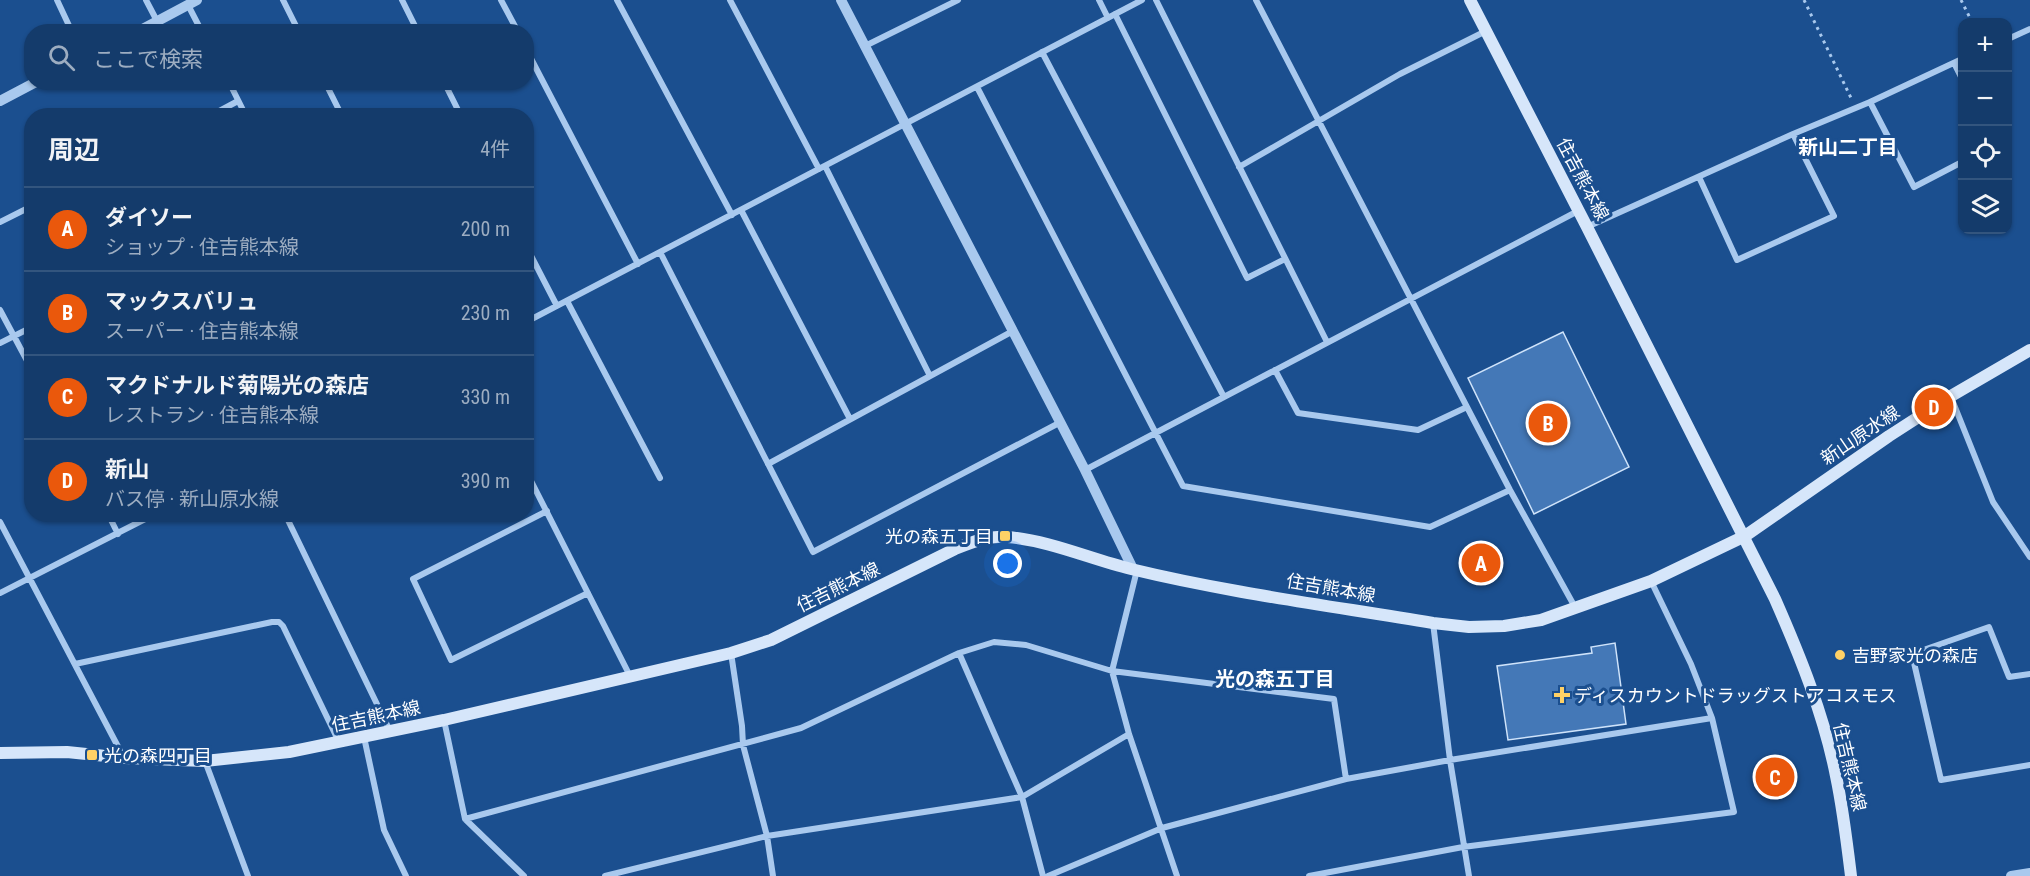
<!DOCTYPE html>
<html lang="ja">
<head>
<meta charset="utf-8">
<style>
  :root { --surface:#143b6b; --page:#1d4271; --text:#f1f3f6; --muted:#9dadc1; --line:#33557e; --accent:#ea580c }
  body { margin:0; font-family:"Roboto Condensed","Noto Sans JP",sans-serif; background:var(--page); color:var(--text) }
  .controls { position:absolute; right:18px; top:18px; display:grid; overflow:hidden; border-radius:12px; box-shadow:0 2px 4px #0004 }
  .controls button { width:54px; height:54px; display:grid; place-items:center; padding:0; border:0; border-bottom:2px solid var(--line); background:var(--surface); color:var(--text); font:30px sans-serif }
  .you { position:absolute; left:1008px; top:564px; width:21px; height:21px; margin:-15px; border:4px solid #fff; border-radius:50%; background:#1a73e8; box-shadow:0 0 0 9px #1a73e833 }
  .badge { display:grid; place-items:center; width:39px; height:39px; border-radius:50%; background:var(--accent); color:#fff; font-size:20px; font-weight:700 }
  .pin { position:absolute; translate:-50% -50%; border:3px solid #fff; box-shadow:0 2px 6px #0006 }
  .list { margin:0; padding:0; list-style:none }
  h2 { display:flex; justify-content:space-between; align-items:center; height:78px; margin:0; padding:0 24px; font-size:26px }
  h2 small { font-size:20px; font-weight:400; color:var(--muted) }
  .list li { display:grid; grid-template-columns:39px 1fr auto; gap:18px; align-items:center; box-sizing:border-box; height:84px; padding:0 24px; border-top:2px solid var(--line) }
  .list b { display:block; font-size:22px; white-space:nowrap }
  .list p { margin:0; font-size:20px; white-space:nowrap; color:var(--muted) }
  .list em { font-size:20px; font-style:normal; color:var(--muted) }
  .icon { flex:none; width:33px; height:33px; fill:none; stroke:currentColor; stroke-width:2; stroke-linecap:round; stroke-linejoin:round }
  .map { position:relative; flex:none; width:2030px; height:876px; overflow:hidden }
  .search { position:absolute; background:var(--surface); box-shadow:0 2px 4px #0004; left:24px; top:24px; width:510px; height:66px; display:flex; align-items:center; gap:15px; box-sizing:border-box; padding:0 21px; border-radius:24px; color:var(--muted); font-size:22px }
  .panel { position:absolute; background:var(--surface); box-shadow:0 2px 4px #0004; left:24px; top:108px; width:510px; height:414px; border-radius:24px }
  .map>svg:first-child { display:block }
  .building { fill:#4478b7; stroke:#cfe3fa; stroke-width:1.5 }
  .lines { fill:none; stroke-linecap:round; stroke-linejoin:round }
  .path { stroke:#a9c9ee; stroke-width:3; stroke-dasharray:3 4.5; stroke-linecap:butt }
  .minor { stroke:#a9c9ee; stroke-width:6 }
  .tertiary { stroke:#a9c9ee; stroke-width:10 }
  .secondary { stroke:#d6e6fa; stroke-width:12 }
  .poi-dot { fill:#ffd166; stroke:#1b4f8f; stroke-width:2 }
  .labels { text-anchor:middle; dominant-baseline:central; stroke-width:6; stroke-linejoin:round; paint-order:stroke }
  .street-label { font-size:18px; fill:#fff; stroke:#1b4f8f }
  .poi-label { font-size:18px; fill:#fff; stroke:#1b4f8f; text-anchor:start }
  .neighbourhood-label { font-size:20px; font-weight:bold; fill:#fff; stroke:#1b4f8f }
</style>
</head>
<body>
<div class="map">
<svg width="2030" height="876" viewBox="0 0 2030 876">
  <rect width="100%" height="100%" fill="#1b4f8f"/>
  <!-- building -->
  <path class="building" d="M1563,332L1629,467L1534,514L1468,378Z
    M1615,643L1626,724L1508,740L1497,666L1592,653L1591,647Z"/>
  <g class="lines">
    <!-- path -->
    <path class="path" d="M1804,0L1851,98
      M1961,0L1972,22"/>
    <!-- minor -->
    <path class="minor" d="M57,0L72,32
      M146,0L157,21
      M283,0L299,32
      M402,0L418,32
      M501,0L518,32
      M617,0L732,215
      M730,0L819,169
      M1099,0L1108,18
      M1156,0L1327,342
      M1256,0L1510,490L1576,609
      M188,5L202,32
      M1115,14L1247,278L1285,259
      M2008,39L2030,29
      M865,46L958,0
      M526,49L638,264
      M1042,52L1224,397
      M1954,63L1962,79
      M229,82L246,116
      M325,82L342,116
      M444,82L461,116
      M977,87L1183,486L1430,527L1510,490
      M1870,102L1914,187L1962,162
      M210,116L238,101
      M825,166L930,376
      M1239,167L1400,74L1486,31
      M1699,177L1737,260L1834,216L1793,134
      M741,210L850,419
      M0,222L32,206
      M1587,227L1793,134L1870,102L1962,59
      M526,246L557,306
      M660,252L813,552L1059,423
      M567,301L660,478
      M0,310L32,370
      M526,322L1142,0
      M0,343L32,327
      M1275,370L1298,413L1418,430L1467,407
      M1951,397L1993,502L2030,557
      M768,464L1013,331
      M1085,470L1578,211
      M526,471L630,676
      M547,511L413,579L451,660L588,593
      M108,514L118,534
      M285,514L390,731
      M0,522L124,758
      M1137,570L1112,671L1129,734L1177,876
      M0,593L155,514
      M1433,623L1450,760L1469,876
      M731,653L742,726L743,745L767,836L773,876
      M959,653L1022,797L1043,876
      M75,664L272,622H279L283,626L339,742
      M2030,674L2009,677L1989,627L1912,654L1941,780L2030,765
      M444,720L465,819L524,876
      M364,737L384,830L406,876
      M205,761L248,876
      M465,819L801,728L959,653L994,642L1026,645L1112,671L1334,699L1346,779
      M605,876L767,836L1022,797L1129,734
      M1048,876L1162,828L1346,779L1450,760L1712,718
      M1309,876L1463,847L1734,812L1712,718L1691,664L1651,581"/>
    <!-- tertiary -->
    <path class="tertiary" d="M841,0L1085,470L1133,569
      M137,32L197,0
      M0,101L36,82
      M2011,876L2030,873"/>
    <!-- secondary -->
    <path class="secondary" d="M1470,0L1587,227L1775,599C1800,656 1824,715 1836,776C1843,809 1847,843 1851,876
      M0,753L67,752L125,758L205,761L289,752L444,720L731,653L771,640L955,549C972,542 989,535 1008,537C1051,541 1090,559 1131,569C1230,593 1332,606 1433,623L1469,627L1504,626L1541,620L1651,581L1745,536L1889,436L1951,396L2030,350"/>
  </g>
  <!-- markers -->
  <g class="poi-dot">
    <rect x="999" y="530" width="12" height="12" rx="3"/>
    <circle cx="1840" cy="655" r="6"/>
    <path d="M1559 686h6v6h6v6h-6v6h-6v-6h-6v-6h6z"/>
    <rect x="86" y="749" width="12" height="12" rx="3"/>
  </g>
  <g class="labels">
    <!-- street labels -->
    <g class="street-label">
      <text transform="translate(1583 179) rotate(62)">住吉熊本線</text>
      <text transform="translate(1860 435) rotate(-34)">新山原水線</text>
      <text transform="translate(838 587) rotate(-26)">住吉熊本線</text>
      <text transform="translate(1331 588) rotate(10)">住吉熊本線</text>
      <text transform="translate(376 716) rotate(-12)">住吉熊本線</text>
      <text transform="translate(1850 767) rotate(77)">住吉熊本線</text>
    </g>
    <!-- poi labels -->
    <g class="poi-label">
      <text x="993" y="536" text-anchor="end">光の森五丁目</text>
      <text x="1852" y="655">吉野家光の森店</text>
      <text x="1574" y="695">ディスカウントドラッグストアコスモス</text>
      <text x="104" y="755">光の森四丁目</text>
    </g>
    <!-- neighbourhood labels -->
    <g class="neighbourhood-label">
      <text x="1848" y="147">新山二丁目</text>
      <text x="1275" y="679">光の森五丁目</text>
    </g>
  </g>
</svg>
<div class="controls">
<button>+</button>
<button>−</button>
<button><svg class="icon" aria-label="locate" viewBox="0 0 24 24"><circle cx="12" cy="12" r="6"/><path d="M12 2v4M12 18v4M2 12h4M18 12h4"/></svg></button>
<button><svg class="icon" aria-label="layers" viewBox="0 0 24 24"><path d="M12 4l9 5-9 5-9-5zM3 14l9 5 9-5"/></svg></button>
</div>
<div class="you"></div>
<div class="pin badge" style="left:1481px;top:563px">A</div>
<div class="pin badge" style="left:1548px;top:423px">B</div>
<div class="pin badge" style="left:1775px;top:777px">C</div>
<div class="pin badge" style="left:1934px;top:407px">D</div>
<div class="search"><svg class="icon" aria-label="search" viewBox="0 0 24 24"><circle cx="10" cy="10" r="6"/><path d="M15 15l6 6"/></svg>ここで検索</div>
<section class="panel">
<h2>周辺<small>4件</small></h2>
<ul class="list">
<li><span class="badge">A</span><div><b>ダイソー</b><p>ショップ · 住吉熊本線</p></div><em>200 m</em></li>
<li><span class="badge">B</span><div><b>マックスバリュ</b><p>スーパー · 住吉熊本線</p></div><em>230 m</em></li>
<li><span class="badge">C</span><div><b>マクドナルド菊陽光の森店</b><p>レストラン · 住吉熊本線</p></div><em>330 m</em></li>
<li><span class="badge">D</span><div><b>新山</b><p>バス停 · 新山原水線</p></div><em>390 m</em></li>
</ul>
</section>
</div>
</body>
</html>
